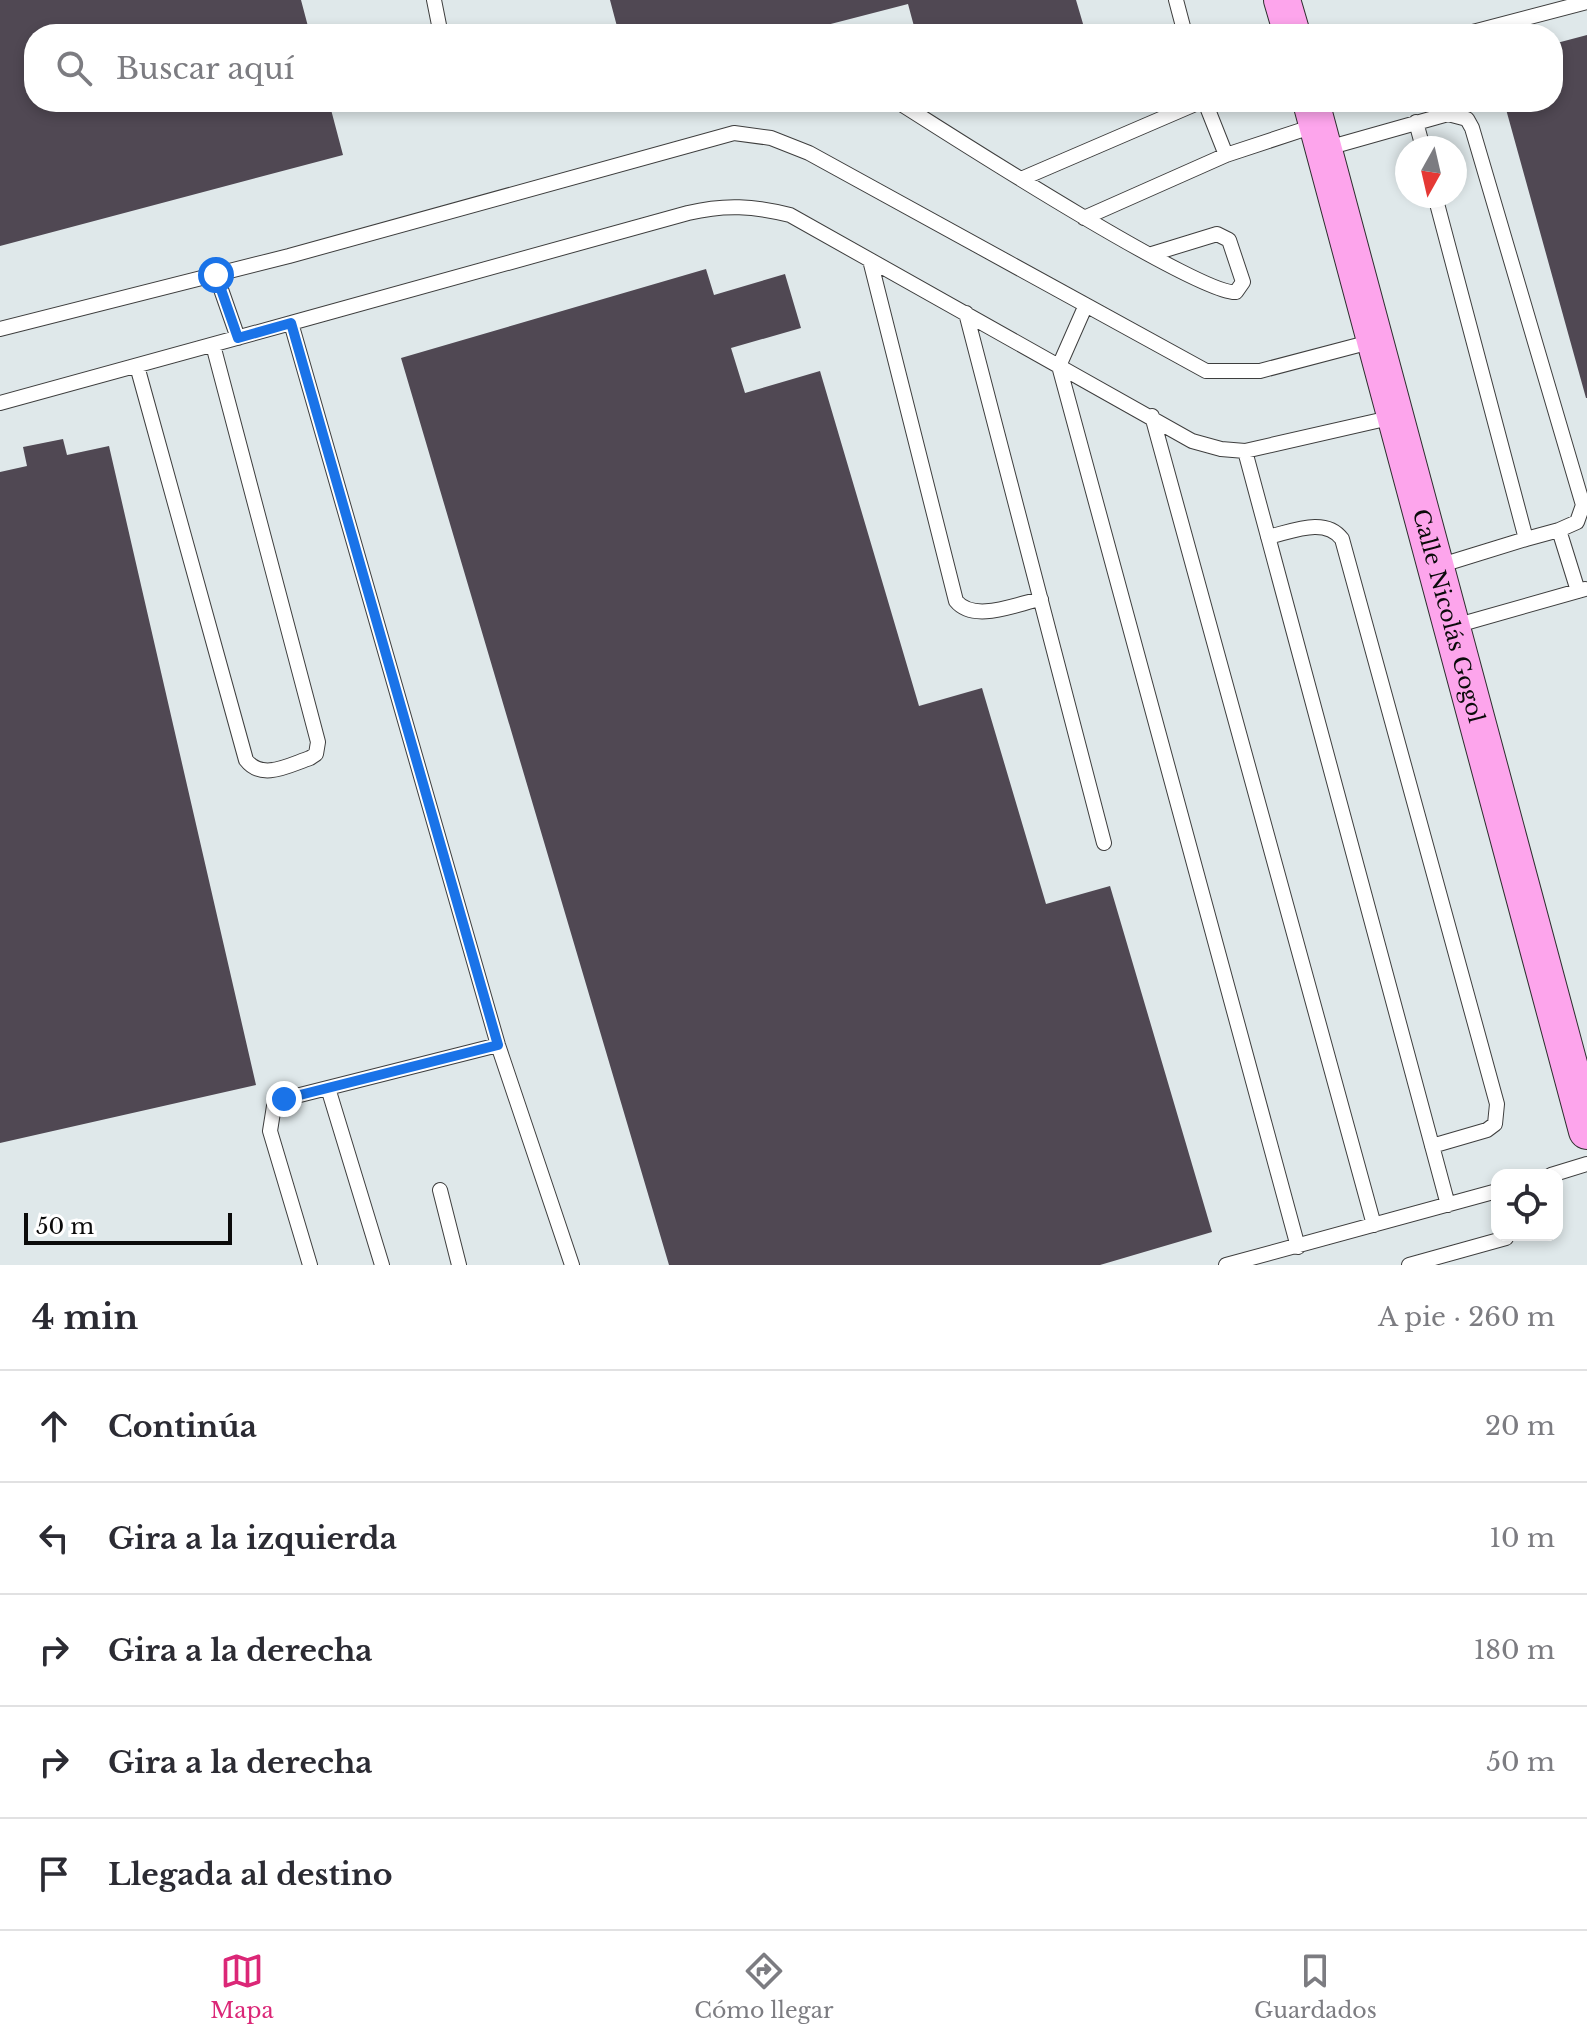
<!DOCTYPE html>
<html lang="es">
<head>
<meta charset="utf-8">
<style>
  :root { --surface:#fff; --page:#f2f2f3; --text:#2b2b33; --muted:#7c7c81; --line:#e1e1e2; --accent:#db2777 }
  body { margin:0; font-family:"Libre Baskerville",serif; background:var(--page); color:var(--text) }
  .controls { position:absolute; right:24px; bottom:24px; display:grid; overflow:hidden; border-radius:16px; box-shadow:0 4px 12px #0003 }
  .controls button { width:72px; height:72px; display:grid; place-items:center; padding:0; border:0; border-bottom:2px solid var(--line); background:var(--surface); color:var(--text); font:40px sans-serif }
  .compass { position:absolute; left:1395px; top:136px; width:72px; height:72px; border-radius:50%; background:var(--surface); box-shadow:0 4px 12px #0003; rotate:188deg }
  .scale { position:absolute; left:24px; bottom:20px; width:208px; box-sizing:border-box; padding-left:8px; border:4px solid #0b0b0b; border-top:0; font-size:22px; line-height:28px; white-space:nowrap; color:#0b0b0b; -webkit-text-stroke:6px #fff; paint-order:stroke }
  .stop { position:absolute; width:24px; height:24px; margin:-18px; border:6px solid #1a73e8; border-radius:50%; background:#fff }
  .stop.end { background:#1a73e8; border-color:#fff; box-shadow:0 2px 8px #0008 }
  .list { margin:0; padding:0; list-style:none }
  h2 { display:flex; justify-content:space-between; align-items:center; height:104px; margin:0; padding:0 32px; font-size:34px }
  h2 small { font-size:26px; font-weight:400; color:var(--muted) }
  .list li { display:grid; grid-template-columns:52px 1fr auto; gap:24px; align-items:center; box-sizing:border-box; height:112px; padding:0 32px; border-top:2px solid var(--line) }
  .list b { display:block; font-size:30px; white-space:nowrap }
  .list em { font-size:26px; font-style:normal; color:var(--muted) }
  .icon { flex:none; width:44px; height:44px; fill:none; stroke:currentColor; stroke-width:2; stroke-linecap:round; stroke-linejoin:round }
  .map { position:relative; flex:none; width:1587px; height:1265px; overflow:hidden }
  .search { position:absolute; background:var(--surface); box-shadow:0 4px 12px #0003; left:24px; right:24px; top:24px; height:88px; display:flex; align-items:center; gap:20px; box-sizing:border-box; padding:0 28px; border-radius:32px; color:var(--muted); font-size:30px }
  .sheet { height:664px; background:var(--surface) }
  nav { display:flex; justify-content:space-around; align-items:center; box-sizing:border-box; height:112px; border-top:2px solid var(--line); background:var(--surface); font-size:22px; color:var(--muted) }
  nav a { display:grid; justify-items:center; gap:4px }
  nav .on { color:var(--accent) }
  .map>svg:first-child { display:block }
  .industrial { fill:#dfe8ea; fill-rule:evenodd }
  .building { fill:#504853 }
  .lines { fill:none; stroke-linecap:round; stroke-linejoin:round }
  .lane-casing { stroke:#3e3e3e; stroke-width:16 }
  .secondary-casing { stroke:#2d2d2d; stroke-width:38 }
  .lane { stroke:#fff; stroke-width:14 }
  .secondary { stroke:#fda5ec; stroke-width:36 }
  .route { stroke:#1a73e8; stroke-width:10 }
  .labels { text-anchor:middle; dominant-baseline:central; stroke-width:8; stroke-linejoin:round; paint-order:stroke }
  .street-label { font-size:22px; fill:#0b0b0b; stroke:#fff }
</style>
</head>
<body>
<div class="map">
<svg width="1587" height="1265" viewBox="0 0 1587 1265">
  <rect width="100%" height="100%" fill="#ffe9fc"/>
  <!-- industrial -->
  <path class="industrial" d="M0,0H1587V1265H0ZM34,34H1553V102H34ZM1407,148H1455V196H1407ZM1497,1175H1557V1235H1497Z"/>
  <!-- building -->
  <path class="building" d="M0,0H301L310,34H34V102H329L343,155L0,246Z
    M610,0H1076L1086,34H946L943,25L915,30L908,4L792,34H619Z
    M1587,35V398H1586L1504,102H1553V44Z
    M706,269L714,295L785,274L801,328L731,348L745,393L820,371L919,706L982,688L1046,904L1110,886L1212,1232L1100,1265H669L401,358Z
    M63,439L67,455L109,446L256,1085L0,1143V472L27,466L23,447Z"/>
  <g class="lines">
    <defs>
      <path id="lane" d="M434,0L439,25
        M1176,0L1185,34
        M1465,34L1587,2
        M898,102C942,130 1203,298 1236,292L1243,282L1229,240L1217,234L1152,254
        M1205,102L1226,155
        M1416,122L1423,148
        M1324,149L1448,114L1467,119L1472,128L1583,505L1577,522L1559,530L1578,591
        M1021,179L1200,102
        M1435,196L1526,539L1559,530
        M1084,218L1226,155L1317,125
        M870,260L956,601C974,623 1016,604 1041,599
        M216,275L238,338
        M1085,307L1059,366L1298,1247
        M966,313L1104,843
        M0,329L289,256L734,133L771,138L809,153L1206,371H1260L1374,341
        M137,366L246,760C262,781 289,765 310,758L316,754L318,742L213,345
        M0,403L291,323
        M1152,416L1374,1225
        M1245,451L1448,1205
        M1268,537C1291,532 1325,516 1342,539L1497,1104L1495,1124L1487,1130L1432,1146
        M1435,567L1526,539
        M1451,627L1585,589
        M328,1088L382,1265
        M1551,1175L1587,1164
        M440,1190L459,1265
        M310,1265L270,1131L274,1106L284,1099L498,1045
        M572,1265L498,1045L291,323L688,213C725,204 754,206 790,215L1192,441L1221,449L1245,451L1394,417
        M1226,1265L1497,1191
        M1409,1265L1506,1238"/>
      <g id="secondary">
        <path d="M1282,0L1292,34"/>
        <path id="s1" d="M1311,102L1587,1131"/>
      </g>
    </defs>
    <!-- lane casing -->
    <use href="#lane" class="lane-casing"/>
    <!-- secondary casing -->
    <use href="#secondary" class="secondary-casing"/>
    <!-- lane -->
    <use href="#lane" class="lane"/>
    <!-- secondary -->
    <use href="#secondary" class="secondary"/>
  </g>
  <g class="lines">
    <!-- route -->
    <path class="route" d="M216,275L238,338L291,323L498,1045L284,1099"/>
  </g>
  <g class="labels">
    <!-- street labels -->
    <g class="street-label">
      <text stroke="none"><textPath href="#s1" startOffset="532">Calle Nicolás Gogol</textPath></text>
    </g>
  </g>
</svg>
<div class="controls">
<button><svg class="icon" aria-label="locate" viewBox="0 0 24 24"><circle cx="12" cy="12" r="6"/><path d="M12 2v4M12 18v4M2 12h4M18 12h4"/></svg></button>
</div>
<svg class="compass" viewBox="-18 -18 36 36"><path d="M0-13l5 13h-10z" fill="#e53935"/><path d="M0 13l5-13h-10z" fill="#7c7c81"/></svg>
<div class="scale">50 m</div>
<div class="stop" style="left:216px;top:275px"></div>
<div class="stop end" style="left:284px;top:1099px"></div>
<div class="search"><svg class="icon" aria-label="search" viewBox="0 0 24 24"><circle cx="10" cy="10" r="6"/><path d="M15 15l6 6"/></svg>Buscar aquí</div>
</div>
<section class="sheet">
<h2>4 min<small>A pie · 260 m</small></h2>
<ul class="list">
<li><svg class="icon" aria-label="ahead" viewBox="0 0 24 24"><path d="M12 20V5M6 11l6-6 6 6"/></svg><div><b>Continúa</b></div><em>20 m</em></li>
<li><svg class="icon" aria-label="left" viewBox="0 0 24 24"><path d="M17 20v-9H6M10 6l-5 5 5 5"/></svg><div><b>Gira a la izquierda</b></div><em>10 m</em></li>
<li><svg class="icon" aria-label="right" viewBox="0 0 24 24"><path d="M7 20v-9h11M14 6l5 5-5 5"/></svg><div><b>Gira a la derecha</b></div><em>180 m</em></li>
<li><svg class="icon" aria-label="right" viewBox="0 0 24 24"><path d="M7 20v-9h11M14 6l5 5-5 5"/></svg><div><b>Gira a la derecha</b></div><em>50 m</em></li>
<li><svg class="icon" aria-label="arrive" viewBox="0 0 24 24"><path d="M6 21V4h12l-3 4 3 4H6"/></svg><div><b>Llegada al destino</b></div></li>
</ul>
</section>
<nav>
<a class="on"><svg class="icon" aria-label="map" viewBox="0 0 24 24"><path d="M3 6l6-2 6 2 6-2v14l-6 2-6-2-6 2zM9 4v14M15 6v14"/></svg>Mapa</a>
<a><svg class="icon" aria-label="directions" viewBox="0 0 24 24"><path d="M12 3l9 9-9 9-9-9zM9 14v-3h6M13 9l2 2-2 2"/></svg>Cómo llegar</a>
<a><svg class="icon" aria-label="saved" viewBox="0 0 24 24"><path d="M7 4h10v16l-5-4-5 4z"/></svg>Guardados</a>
</nav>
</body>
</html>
